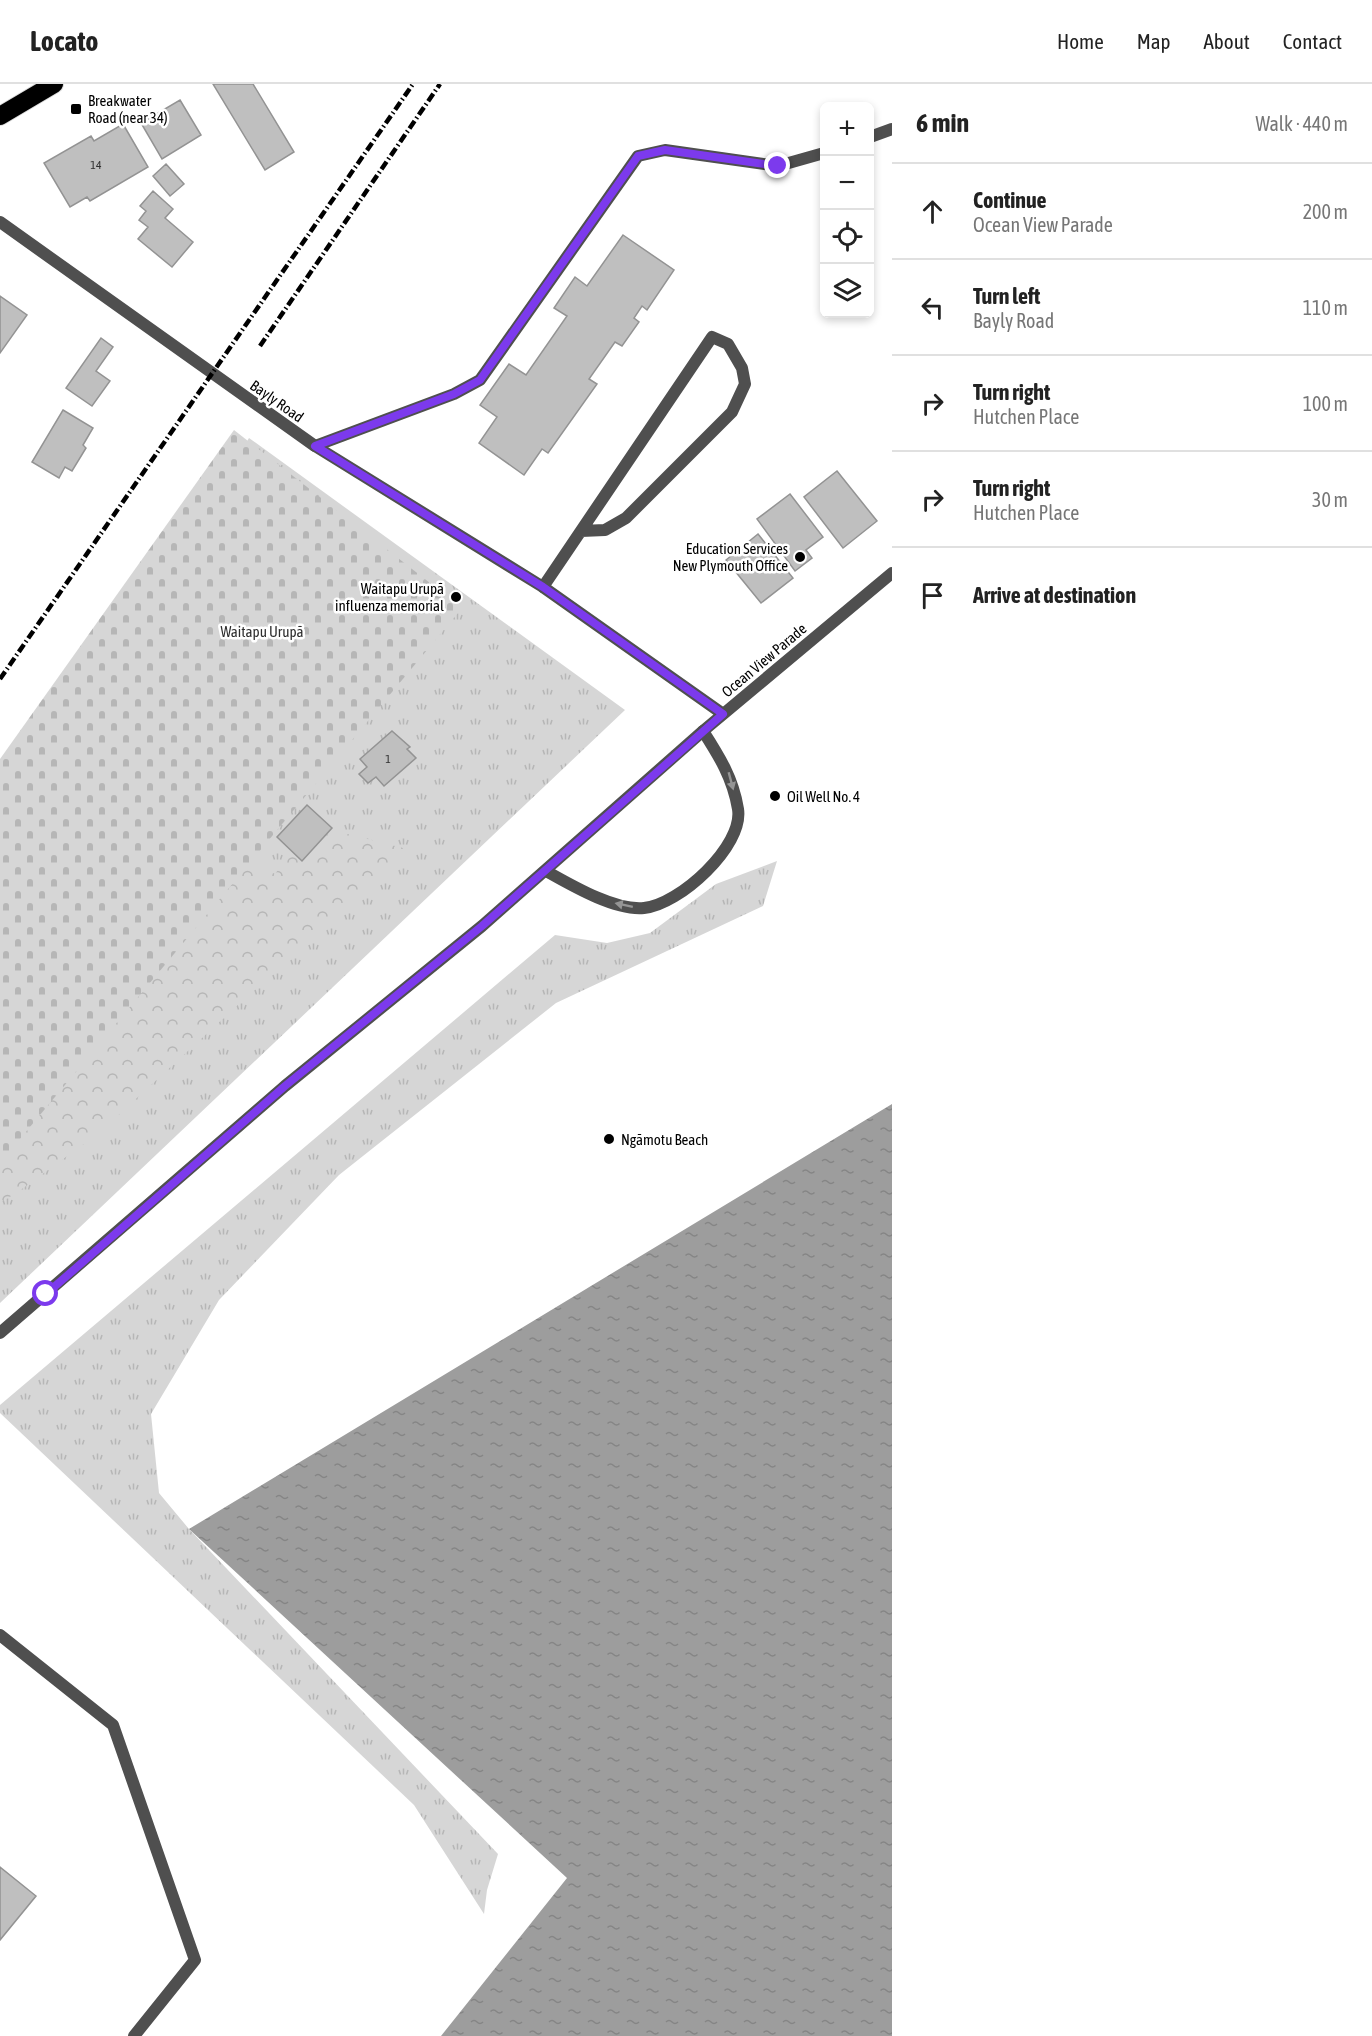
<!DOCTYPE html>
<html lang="en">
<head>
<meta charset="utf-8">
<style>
  :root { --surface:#fff; --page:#f6f6f6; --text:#222; --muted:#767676; --line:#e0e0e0 }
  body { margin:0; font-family:"Asap Condensed",sans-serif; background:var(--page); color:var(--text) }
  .controls { position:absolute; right:18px; top:18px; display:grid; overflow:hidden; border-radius:9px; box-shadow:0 3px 9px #0003 }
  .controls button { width:54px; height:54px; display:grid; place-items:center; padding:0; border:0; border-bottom:2px solid var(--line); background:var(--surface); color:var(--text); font:30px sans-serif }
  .stop { position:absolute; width:18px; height:18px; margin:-14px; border:4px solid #7c3aed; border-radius:50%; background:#fff }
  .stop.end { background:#7c3aed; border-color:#fff; box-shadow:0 2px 6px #0008 }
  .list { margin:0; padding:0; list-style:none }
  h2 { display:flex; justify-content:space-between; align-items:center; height:78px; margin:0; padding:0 24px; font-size:26px }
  h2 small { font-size:20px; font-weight:400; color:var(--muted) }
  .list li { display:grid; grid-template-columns:39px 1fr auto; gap:18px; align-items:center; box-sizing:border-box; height:96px; padding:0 24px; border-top:2px solid var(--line) }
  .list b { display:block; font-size:22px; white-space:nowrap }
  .list p { margin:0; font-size:20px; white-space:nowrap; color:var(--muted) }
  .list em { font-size:20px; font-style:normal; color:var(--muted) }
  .icon { flex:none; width:33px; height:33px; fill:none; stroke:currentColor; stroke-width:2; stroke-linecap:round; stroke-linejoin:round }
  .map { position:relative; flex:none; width:892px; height:1952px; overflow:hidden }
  header { display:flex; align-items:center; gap:36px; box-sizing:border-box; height:84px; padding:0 30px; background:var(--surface); border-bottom:2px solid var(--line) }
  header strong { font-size:28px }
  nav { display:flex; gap:33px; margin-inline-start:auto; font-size:21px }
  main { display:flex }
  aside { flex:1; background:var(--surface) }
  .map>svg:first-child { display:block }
  .grass { fill:url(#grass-tufts) }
  .forest { fill:url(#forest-crowns) }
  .cemetery { fill:url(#cemetery-stones) }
  .water { fill:url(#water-ripples) }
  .building { fill:#bfbfbf; stroke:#939393; stroke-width:1.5 }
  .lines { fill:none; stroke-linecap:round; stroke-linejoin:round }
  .highway-casing { stroke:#dbdbdb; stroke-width:20 }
  .lane { stroke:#4f4f4f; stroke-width:12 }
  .street { stroke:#4f4f4f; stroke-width:12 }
  .highway { stroke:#000; stroke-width:18 }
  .rail { stroke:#000; stroke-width:4.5; stroke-dasharray:9 3 1.5 3; stroke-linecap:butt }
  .oneway { fill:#959595 }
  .route { stroke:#7c3aed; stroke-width:8 }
  .poi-dot { fill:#000; stroke:#fff; stroke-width:2 }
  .labels { text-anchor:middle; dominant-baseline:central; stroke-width:5; stroke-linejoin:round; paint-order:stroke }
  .number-label { font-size:12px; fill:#303030 }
  .poi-label { font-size:15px; fill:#000; stroke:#fff; text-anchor:start }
  .street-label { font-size:15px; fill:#000; stroke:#fff }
  .park-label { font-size:15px; fill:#2d2d2d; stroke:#fff }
</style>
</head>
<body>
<header>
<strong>Locato</strong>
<nav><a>Home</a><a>Map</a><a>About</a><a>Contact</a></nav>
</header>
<main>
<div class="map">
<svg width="892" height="1952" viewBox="0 0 892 1952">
  <defs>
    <pattern id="grass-tufts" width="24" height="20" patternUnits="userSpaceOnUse" patternTransform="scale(1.5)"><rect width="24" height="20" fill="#d6d6d6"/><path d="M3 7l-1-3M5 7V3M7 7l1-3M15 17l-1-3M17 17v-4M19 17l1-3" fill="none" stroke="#b6b6b6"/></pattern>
    <pattern id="forest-crowns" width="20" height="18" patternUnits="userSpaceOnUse" patternTransform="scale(1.5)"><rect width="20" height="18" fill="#d6d6d6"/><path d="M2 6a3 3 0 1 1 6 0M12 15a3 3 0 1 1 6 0" fill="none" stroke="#b6b6b6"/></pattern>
    <pattern id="cemetery-stones" width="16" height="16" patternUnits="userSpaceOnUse" patternTransform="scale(1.5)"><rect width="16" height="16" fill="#d6d6d6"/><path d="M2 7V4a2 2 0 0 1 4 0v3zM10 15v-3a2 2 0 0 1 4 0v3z" fill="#b6b6b6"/></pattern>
    <pattern id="water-ripples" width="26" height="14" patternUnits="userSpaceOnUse" patternTransform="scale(1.5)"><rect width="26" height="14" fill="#9d9d9d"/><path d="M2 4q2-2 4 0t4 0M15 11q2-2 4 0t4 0" fill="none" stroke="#858585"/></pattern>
  </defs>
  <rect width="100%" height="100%" fill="#fff"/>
  <!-- grass -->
  <path class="grass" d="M249,354L625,626L0,1219V968L158,505Z
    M777,777L763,822L556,919L339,1091L219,1216L151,1330L159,1409L189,1445L498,1770L487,1806L484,1830L414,1721L0,1329V1321L555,851L607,859L650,849L716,800Z"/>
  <!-- forest -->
  <path class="forest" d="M312,741L407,765L99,1049L15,1110L0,1118V987L250,776L275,790Z"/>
  <!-- cemetery -->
  <path class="cemetery" d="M234,346L462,524L0,1079V675Z"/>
  <!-- water -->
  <path class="water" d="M892,1020V1952H441L567,1794L189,1445Z"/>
  <!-- building -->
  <path class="building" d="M213,0H253L294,68L265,86Z
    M180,16L201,51L162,75L141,39Z
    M123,40L148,83L90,117L87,113L70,123L44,79L91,52L94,57Z
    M166,80L184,100L170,112L153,92Z
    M153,107L173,125L165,134L193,158L172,183L138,155L148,143L139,136L146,127L140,122Z
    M623,151L674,186L647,226L642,222L634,234L639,238L622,262L615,258L589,295L597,300L548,369L542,365L524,391L479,359L497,333L480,321L509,280L526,291L567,232L554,224L575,193L587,202Z
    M0,212L27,231L0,269Z
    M101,254L113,263L96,287L110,297L92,322L66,304Z
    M63,326L93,344L83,361L86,364L72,387L65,383L59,394L32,378Z
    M837,387L877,437L843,464L804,413Z
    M790,410L823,453L806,466L812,474L795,487L757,435Z
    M758,450L793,494L761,519L726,476Z
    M392,647L410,663L407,665L416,674L384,702L376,693L368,699L359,690L367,683L360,675Z
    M307,721L332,744L302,777L277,753Z
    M0,1783L36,1812L0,1856Z"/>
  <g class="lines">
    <defs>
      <path id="highway" d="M0,32L54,0"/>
    </defs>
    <!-- highway casing -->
    <use href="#highway" class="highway-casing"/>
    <!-- lane -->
    <path class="lane" d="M870,53L892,45
      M315,362L454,310L480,296L638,72L665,66L778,82L824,69
      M543,503L712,253L728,260L742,284L745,300L732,328L626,434L605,446L581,447
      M546,787C571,801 615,827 644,824C679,821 744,762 738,725C733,694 719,672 703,647
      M0,1551L113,1641L195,1876L134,1952"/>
    <!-- street -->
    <path class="street" d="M0,138L315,362L543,503L723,630
      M0,1249L285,1002L482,842L703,647L892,489"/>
    <!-- highway -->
    <use href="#highway" class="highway"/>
    <!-- rail -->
    <path class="rail" d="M260,262L440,0
      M0,595L413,0"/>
  </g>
  <!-- one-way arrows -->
  <defs><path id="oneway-solid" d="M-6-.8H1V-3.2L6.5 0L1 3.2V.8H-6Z" transform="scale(1.5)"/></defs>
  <g class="oneway">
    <use href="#oneway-solid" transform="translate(731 697) rotate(75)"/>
    <use href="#oneway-solid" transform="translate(624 821) rotate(-168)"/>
  </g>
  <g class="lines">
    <!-- route -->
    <path class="route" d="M46,1210L285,1002L482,842L723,630L543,503L315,362L454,310L480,296L638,72L665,66L778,82"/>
  </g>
  <!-- markers -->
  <g class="poi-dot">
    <rect x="70" y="19" width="12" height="12" rx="3"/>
    <circle cx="800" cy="473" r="6"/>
    <circle cx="456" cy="513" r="6"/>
    <circle cx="775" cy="712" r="6"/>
    <circle cx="609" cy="1055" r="6"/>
  </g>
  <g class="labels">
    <!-- number labels -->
    <g class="number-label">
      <text x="96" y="81">14</text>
      <text x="388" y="675">1</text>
    </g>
    <!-- poi labels -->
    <g class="poi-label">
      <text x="88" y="16">Breakwater<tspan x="88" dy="17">Road (near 34)</tspan></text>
      <text x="788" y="464" text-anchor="end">Education Services<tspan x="788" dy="17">New Plymouth Office</tspan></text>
      <text x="444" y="504" text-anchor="end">Waitapu Urupā<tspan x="444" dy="17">influenza memorial</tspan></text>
      <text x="787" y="712">Oil Well No. 4</text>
      <text x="621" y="1055">Ngāmotu Beach</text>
    </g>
    <!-- street labels -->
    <g class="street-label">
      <text transform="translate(277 317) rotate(35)">Bayly Road</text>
      <text transform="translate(764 576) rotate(-40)">Ocean View Parade</text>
    </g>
    <!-- park labels -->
    <g class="park-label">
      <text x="262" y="547">Waitapu Urupā</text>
    </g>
  </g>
</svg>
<div class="controls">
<button>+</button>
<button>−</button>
<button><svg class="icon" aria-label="locate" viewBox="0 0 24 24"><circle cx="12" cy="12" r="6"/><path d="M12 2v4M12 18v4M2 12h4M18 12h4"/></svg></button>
<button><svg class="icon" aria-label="layers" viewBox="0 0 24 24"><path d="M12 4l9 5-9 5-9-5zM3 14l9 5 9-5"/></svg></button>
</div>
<div class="stop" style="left:46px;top:1210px"></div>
<div class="stop end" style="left:778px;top:82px"></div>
</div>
<aside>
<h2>6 min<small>Walk · 440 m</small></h2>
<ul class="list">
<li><svg class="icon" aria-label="ahead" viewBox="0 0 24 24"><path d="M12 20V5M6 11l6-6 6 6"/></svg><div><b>Continue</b><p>Ocean View Parade</p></div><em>200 m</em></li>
<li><svg class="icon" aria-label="left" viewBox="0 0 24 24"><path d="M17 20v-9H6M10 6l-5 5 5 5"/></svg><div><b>Turn left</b><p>Bayly Road</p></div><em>110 m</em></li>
<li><svg class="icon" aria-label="right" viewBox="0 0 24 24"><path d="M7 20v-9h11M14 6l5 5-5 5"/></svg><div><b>Turn right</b><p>Hutchen Place</p></div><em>100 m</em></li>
<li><svg class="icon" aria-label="right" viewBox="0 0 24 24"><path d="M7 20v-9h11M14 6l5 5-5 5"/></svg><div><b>Turn right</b><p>Hutchen Place</p></div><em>30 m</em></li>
<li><svg class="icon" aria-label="arrive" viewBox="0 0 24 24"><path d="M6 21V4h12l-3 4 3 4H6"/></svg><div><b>Arrive at destination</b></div></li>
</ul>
</aside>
</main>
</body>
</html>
